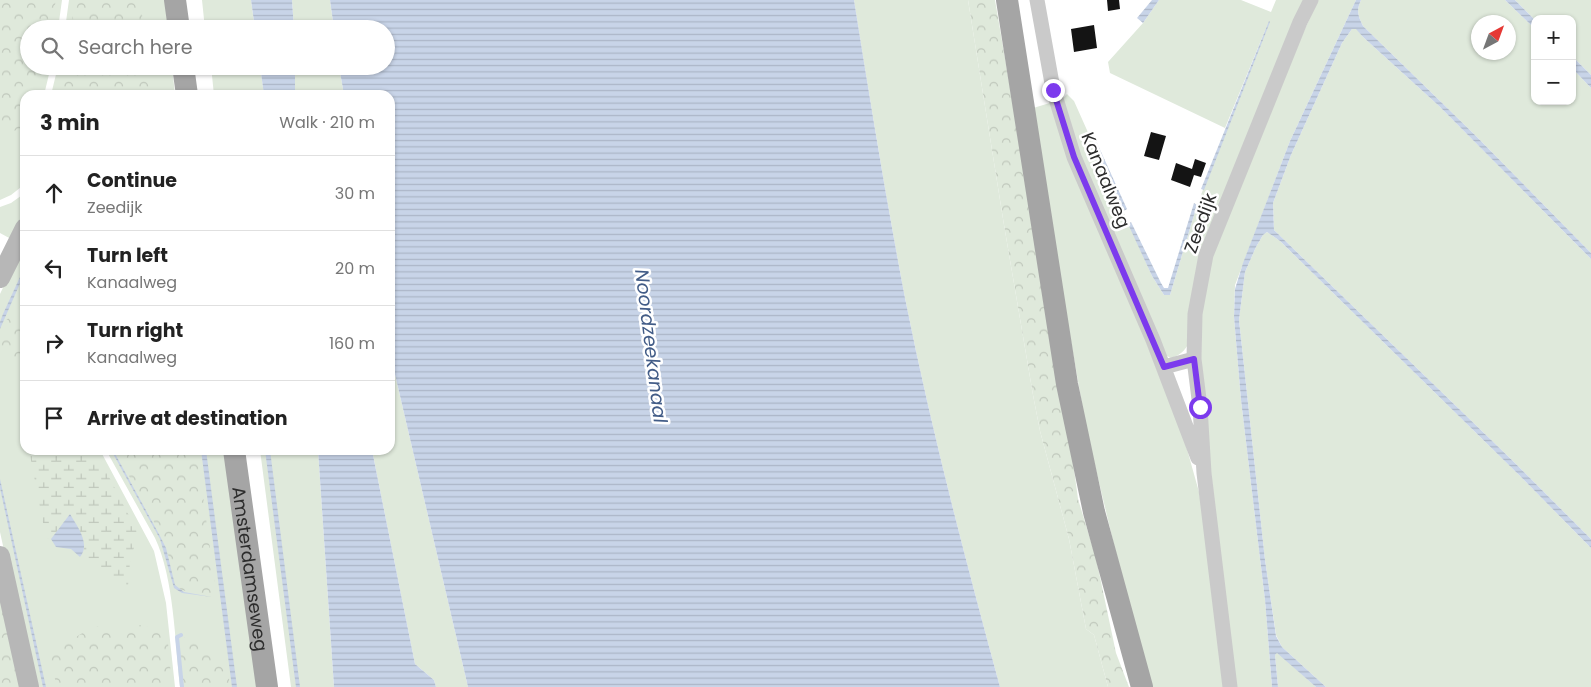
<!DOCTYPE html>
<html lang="en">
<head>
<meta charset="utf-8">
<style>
  :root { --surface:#fff; --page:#f6f6f6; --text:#222; --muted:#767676; --line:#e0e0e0 }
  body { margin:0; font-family:Poppins,sans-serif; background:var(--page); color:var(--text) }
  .controls { position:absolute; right:15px; top:15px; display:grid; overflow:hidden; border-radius:10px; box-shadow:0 1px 4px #0004 }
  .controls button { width:45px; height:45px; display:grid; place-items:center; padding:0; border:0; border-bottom:1px solid var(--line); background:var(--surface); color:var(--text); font:25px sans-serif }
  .compass { position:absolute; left:1471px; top:15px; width:45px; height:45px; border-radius:50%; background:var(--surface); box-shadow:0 1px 4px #0004; rotate:41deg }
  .stop { position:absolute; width:15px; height:15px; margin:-11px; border:4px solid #7c3aed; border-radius:50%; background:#fff }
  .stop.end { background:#7c3aed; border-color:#fff; box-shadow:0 1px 5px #0008 }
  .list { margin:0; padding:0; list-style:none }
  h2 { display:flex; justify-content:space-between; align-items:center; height:65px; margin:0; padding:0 20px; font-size:21px }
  h2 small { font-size:16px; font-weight:400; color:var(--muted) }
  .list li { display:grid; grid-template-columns:32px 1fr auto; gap:15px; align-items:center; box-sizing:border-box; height:75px; padding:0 20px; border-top:1px solid var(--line) }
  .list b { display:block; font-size:19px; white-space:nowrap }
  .list p { margin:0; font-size:16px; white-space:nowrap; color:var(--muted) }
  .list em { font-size:16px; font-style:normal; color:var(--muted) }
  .icon { flex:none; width:28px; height:28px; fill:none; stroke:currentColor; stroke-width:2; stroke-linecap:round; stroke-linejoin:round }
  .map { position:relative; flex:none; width:1591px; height:687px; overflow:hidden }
  .search { position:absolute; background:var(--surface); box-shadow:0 1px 4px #0004; left:20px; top:20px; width:375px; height:55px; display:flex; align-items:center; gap:12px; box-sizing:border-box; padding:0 18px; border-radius:28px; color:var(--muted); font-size:19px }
  .panel { position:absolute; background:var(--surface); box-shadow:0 1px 4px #0004; left:20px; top:90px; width:375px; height:365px; border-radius:15px }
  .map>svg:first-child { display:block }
  .green { fill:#dfe9db; fill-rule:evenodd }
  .forest { fill:url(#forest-crowns) }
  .wetland { fill:url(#wetland-marsh) }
  .water { fill:url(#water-rules) }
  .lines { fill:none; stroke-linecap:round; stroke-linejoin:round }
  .stream { stroke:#c8d4e8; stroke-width:4 }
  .building { fill:#141414 }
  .street { stroke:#cacaca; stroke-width:15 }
  .secondary { stroke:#b7b7b7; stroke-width:20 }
  .primary { stroke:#a5a5a5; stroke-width:22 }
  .route { stroke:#7c3aed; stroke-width:6 }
  .labels { text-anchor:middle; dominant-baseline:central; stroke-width:5; stroke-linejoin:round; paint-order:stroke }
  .street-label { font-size:18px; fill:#2d2d2d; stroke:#fff }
  .water-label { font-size:19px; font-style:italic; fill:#425c87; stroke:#fff }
</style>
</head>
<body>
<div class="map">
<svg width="1591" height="687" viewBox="0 0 1591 687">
  <defs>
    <pattern id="forest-crowns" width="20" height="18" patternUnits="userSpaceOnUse" patternTransform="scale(1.25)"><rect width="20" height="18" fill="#dfe9db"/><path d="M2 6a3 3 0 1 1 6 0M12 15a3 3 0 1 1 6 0" fill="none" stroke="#c0c8bc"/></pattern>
    <pattern id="wetland-marsh" width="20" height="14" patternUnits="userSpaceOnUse" patternTransform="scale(1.25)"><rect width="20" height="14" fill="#dfe9db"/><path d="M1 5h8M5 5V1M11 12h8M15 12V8" fill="none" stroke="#c0c8bc"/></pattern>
    <pattern id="water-rules" width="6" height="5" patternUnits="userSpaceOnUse" patternTransform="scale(1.25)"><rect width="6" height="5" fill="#c8d4e8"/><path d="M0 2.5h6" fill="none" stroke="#acb6c7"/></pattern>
  </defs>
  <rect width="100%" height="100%" fill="#fff"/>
  <!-- green -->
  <path class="green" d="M0,0H62L58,29H29V66H51L44,95H25V184L11,195L0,200Z
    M69,0H165L168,29H65Z
    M202,0H251L255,29H205Z
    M292,0H330L334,29H294Z
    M854,0H968L1004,225L1033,395L1040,431L1069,539L1086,629L1094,635L1108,687H1000C965,558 931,429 905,298C886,199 870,100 854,0Z
    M1159,0H1241L1271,12L1276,0H1306L1218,210L1191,338C1187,348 1182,355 1171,358L1163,354L1073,140L1062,99L1067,94L1074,101L1152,276L1164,295H1170L1197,205L1269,21L1225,128L1110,73L1108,62L1143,23Z
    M1318,0H1356L1290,141L1235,285L1234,317L1241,400L1265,600L1272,687H1236L1206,430L1201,359L1202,302L1209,265L1277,91Z
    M1361,0H1505L1535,29V101H1572V68L1591,88V253L1476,136L1363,26C1358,16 1356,11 1361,0ZM1478,22H1508V52H1478Z
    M1515,0H1591V75L1572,56V19L1535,20Z
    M1352,29H1357L1363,37L1439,106L1591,259V539L1515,463L1274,230L1273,203L1291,155L1342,43Z
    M58,66H172L175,95H51Z
    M211,66H260L264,95H214Z
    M295,66H339L344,95H295Z
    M1053,102L1185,442L1199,492L1204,522L1226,687H1152L1114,545L1087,432L1030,109Z
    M25,193V218L11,239L0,233V207L11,203Z
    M1267,232L1280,241L1519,475L1591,548V687H1326L1282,647L1276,635L1265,560L1239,320L1245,272L1256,247L1263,235Z
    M20,252L25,253V450H100L154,551L166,603L175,687H34L0,532V294Z
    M390,353L468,687H436L434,680L415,664L372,450H390Z
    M106,450H225L260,687H180C175,642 174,578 155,538Z
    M260,450H318L334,687H291Z
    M1277,652L1316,687H1278L1275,655Z"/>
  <!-- forest -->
  <path class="forest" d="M0,0H56L50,29H29V66H42L37,95H25V127L8,133L0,132Z
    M75,0H140L144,29H71Z
    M968,0H995L1069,431L1078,499L1096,558L1116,653L1129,687H1108L1094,635L1086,629L1069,539L1040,431L1033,395L1004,225Z
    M65,66H149L152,93L151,95H59Z
    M21,308H25V358L17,360L0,357V340L5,321Z
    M115,450H197L216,594H204L181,590L174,583L166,544Z
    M0,591L20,687H0Z
    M139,625L161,630L168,643L172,687H57L50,659L54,645L68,642L92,627L103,626L123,629Z
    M182,637L199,643L213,652L226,653L230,687H183L179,639Z"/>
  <!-- wetland -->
  <path class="wetland" d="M29,450H95L138,533L130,562L128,586L123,590L83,553L85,544L71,514L51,539L46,538Z"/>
  <!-- water -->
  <path class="water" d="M251,0H292L294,29H255Z
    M330,0H854C870,100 886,199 905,298C931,429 965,558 1000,687H468L390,353V95H344L339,66H386V29H334Z
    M1152,0H1159L1143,23L1137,18Z
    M1356,0H1361C1356,11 1358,16 1363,26L1476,136L1591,253V259L1439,106L1363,37L1356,29H1352L1342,43L1291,155L1273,203L1274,230L1515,463L1591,539V548L1519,475L1280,241L1267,232L1263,235L1256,247L1245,272L1239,320L1265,560L1276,636L1282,647L1326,687H1316L1277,653L1275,655L1278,687H1272L1265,600L1241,400L1234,317L1235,289L1243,263L1290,141Z
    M1505,0H1515L1535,20V29Z
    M1269,21L1270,22L1204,190L1201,189Z
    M1572,56L1591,75V88L1572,68Z
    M260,66H295V95H264Z
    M1092,132L1127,209L1124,211L1088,133Z
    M1194,203L1197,205L1170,295H1164L1152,276L1128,224L1131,222L1161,283L1164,288H1168Z
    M25,266V272L0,329V322L3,314Z
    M111,450H113L160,536L166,548L175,585L184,592L212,597L182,593L174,588L160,539Z
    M201,450H206L237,687H232Z
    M265,450H270L300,687H296Z
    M318,450H372L415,664L434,680L436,687H334Z
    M0,479L46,687H43L0,488Z
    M70,514C77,526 91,544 80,557L71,549L56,547L51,539Z"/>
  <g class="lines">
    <!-- stream -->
    <path class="stream" d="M181,635L177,637L182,687"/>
  </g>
  <!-- building -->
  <path class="building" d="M1107,0H1119L1120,9L1108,11Z
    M1094,25L1097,48L1074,52L1071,29Z
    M1151,132L1166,136L1159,160L1144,156Z
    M1195,159L1206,163L1201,177L1194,175L1190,187L1171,180L1176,163L1192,169Z"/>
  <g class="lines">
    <!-- street -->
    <path class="street" d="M1037,0L1053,89L1074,157L1153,340L1198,458
      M1164,367L1194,359
      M1230,687L1204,473L1200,407L1194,359L1195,314L1206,255L1300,22L1311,0"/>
    <!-- secondary -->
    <path class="secondary" d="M0,278L25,228
      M0,556L29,687"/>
    <!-- primary -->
    <g class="primary">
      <path d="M175,0L179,29"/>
      <path d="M1007,0L1067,384L1094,512L1142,687"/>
      <path d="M183,66L187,95"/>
      <path id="s1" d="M234,450L267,687"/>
    </g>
  </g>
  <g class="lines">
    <!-- route -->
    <path class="route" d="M1053,90L1074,157L1164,367L1194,359L1200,407"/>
  </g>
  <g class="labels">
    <!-- street labels -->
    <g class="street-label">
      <text transform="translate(1106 180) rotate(68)">Kanaalweg</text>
      <text transform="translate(1200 223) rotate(-70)">Zeedijk</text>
      <text stroke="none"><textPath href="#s1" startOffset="120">Amsterdamseweg</textPath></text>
    </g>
    <!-- water labels -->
    <g class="water-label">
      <text transform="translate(651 346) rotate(83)">Noordzeekanaal</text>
    </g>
  </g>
</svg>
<div class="controls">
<button>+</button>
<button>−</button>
</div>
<svg class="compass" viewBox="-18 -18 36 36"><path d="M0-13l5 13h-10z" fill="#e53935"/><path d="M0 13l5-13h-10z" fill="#767676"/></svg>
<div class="stop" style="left:1200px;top:407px"></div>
<div class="stop end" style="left:1053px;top:90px"></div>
<div class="search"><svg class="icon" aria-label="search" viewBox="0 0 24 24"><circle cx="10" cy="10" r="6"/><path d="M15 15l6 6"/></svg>Search here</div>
<section class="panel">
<h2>3 min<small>Walk · 210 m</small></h2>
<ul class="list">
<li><svg class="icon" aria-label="ahead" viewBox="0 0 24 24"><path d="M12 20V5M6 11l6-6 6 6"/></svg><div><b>Continue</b><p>Zeedijk</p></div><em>30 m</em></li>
<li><svg class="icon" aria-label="left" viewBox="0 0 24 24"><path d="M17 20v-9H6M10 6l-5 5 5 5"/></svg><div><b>Turn left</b><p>Kanaalweg</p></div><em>20 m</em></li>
<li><svg class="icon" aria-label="right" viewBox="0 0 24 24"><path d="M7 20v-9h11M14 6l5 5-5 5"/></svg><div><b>Turn right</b><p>Kanaalweg</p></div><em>160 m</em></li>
<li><svg class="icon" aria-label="arrive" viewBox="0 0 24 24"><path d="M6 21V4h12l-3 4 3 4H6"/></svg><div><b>Arrive at destination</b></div></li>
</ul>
</section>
</div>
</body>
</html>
